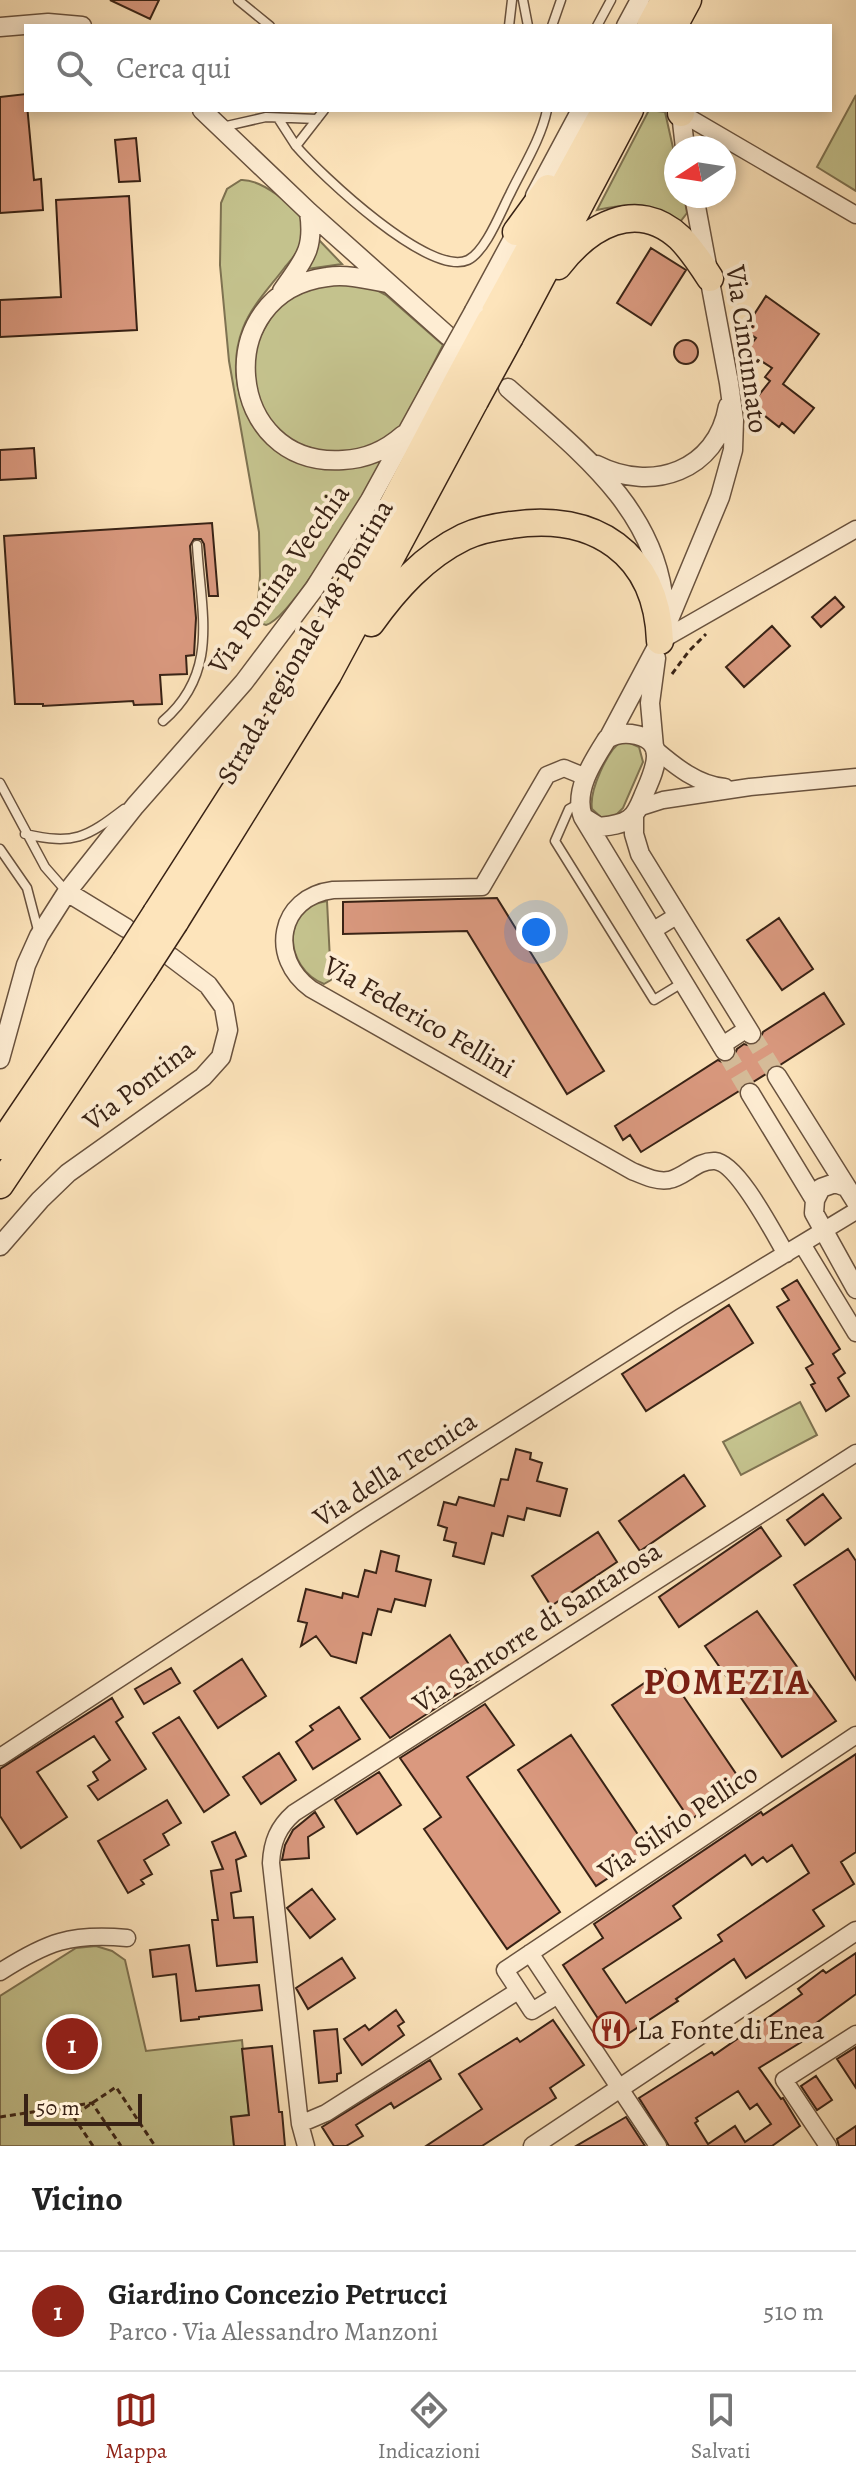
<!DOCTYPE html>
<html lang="it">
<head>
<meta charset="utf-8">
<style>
  :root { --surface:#fff; --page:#f6f6f6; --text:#222; --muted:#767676; --line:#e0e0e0; --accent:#8f2418 }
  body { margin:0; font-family:Alegreya,serif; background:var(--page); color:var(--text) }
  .compass { position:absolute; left:664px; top:136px; width:72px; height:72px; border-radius:50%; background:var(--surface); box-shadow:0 4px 12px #0003; rotate:258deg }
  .scale { position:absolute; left:24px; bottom:20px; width:118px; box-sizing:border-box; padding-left:8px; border:4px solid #382215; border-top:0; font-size:22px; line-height:28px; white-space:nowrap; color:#382215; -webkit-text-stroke:6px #feedd3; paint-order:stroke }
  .you { position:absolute; left:536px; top:932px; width:28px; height:28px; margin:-20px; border:6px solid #fff; border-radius:50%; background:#1a73e8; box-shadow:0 0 0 12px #1a73e833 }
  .badge { display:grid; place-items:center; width:52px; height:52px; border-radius:50%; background:var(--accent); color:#fff; font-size:26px; font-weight:700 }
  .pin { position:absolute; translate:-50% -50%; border:4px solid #fff; box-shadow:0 2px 8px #0006 }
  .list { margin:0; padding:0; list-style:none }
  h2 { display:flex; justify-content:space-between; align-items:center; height:104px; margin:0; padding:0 32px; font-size:34px }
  h2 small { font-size:26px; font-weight:400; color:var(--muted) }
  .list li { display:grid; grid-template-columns:52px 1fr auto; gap:24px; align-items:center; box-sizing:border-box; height:120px; padding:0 32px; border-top:2px solid var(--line) }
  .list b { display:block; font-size:30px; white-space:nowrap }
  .list p { margin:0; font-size:26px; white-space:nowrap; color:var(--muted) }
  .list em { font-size:26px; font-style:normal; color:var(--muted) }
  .icon { flex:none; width:44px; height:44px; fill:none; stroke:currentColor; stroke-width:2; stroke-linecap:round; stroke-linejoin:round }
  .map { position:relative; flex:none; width:856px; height:2146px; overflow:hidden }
  .search { position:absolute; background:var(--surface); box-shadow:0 4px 12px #0003; left:24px; right:24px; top:24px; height:88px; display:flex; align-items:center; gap:20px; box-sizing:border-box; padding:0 28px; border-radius:0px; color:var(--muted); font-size:30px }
  .sheet { height:224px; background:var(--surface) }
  nav { display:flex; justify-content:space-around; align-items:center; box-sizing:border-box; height:112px; border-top:2px solid var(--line); background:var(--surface); font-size:22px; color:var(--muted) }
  nav a { display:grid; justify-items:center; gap:4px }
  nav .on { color:var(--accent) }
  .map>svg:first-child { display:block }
  .green { fill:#c4c28d; stroke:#7e7251; stroke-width:2 }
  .building { fill:#da997f; stroke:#382215; stroke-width:2; fill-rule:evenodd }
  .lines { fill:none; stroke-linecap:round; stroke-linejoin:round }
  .tertiary-tunnel { stroke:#d6bd9a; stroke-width:18; stroke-dasharray:18 9; stroke-linecap:butt }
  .service-casing { stroke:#69523e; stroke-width:11 }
  .minor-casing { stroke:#69523e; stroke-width:19 }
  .tertiary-casing { stroke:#69523e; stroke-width:21 }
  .trunk-casing { stroke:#382215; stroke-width:29 }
  .path { stroke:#382215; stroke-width:3; stroke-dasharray:6 4; stroke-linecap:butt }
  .service { stroke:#feedd3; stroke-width:8 }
  .minor { stroke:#feedd3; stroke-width:16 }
  .tertiary { stroke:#feedd3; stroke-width:18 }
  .trunk { stroke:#fde4bb; stroke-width:26 }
  .tertiary-bridge-casing { stroke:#69523e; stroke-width:21; stroke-linecap:butt }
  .trunk-bridge-casing { stroke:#382215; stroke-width:29; stroke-linecap:butt }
  .tertiary-bridge { stroke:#feedd3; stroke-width:18 }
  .trunk-bridge { stroke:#fde4bb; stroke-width:26 }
  .labels { text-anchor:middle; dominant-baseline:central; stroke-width:8; stroke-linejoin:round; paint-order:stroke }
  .street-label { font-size:28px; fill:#382215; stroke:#feedd3 }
  .poi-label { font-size:28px; fill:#382215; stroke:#feedd3; text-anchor:start }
  .district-label { font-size:36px; font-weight:bold; letter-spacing:2px; fill:#7a1f14; stroke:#feedd3 }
</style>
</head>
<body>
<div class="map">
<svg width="856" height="2146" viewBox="0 0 856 2146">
  <rect width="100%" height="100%" fill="#fde4bb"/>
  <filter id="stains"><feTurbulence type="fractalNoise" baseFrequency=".0025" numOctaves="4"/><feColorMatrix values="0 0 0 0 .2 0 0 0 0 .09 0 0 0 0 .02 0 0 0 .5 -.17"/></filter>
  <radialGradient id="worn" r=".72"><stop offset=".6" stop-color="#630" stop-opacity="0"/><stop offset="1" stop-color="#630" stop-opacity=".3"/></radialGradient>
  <!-- green -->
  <path class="green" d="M856,95V191L817,167Z
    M649,110L665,112L676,161V196H684L687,213L680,222C655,201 626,204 597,210Z
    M241,180C261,179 295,205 304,223C302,231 302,239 299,247C297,254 290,261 285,267C271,286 252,305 243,328C219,390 258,464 328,468C346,470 365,463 382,459L384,461C366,489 292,619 266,625L260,623L257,616L260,576L259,532L229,361L220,265L221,203L227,189Z
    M319,240L342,264L300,270Z
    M323,281L371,287L386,295L443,345L403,423L394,433L369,448L335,455L290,442L258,406L252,350L280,302Z
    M623,740L639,747L643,762L623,808L616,815L603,819L592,809C589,791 607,750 623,740Z
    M327,901L331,980L324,984C284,968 280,908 327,901Z
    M800,1402L817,1435L741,1475L723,1442Z
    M96,1946L112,1951L125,1960L146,2051L242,2040L249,2115L231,2118L234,2146H0V1996L76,1948Z"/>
  <!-- building -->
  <path class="building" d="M110,0H159L150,19Z
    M26,94L34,180L41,179L43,210L0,213V97Z
    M136,138L140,181L119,182L115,140Z
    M129,196L137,330L0,337V300L61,297L56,200Z
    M651,248L686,270L651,325L617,303Z
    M766,296L819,334L783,384L814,408L794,433L782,423L779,427L751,405L770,381L765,377L772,368L746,351L756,338L744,330Z
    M674 352a12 12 0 1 1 24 0a12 12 0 1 1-24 0Z
    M34,448L36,478L0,480V450Z
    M212,523L218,596H209L204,544L201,539H194L190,546L196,618L194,655L186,656L187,674L160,675L162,704L134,705L133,701L43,706V704H15L4,536Z
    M835,597L844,607L821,627L812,617Z
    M772,626L790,646L744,687L726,667Z
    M497,898L604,1071L567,1094L467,931L343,934V902Z
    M779,918L813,969L782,990L747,940Z
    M824,993L844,1024L780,1065L771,1066L766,1074L753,1082L743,1083L739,1091L641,1152L630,1135L623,1140L615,1126L718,1060L724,1063L732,1061L737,1049L744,1044L751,1046L758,1044L763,1032Z
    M797,1280L840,1349L833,1354L845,1373L838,1378L849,1396L826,1411L811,1385L815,1383L806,1368L813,1364L777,1307L789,1300L782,1289Z
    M729,1305L753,1343L646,1411L622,1374Z
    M516,1449L531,1453L530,1459L542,1463L537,1481L567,1489L560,1516L527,1508L524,1520L508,1516L503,1536L492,1533L484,1564L453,1556L456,1543L444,1540L447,1528L438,1525L444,1502L456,1505L459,1497L494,1506L501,1479L508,1480Z
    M684,1475L705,1506L640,1551L619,1521Z
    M823,1494L841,1518L805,1545L787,1520Z
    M761,1527L781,1556L679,1627L659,1597Z
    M598,1532L617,1562L551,1606L532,1576Z
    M848,1549L856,1561V1680L794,1585Z
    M381,1551L399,1556L396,1571L431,1580L425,1606L395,1599L391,1612L378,1609L371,1635L363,1633L356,1663L331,1656L316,1636L301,1646L307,1623L298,1621L306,1589L342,1598L343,1593L358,1597L365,1570L376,1573Z
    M757,1611L836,1721L782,1757L705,1646Z
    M450,1635L479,1680L390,1738L361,1698Z
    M242,1659L266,1696L218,1728L194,1691Z
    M171,1668L180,1683L144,1704L135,1689Z
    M665,1669L743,1784L690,1820L612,1705Z
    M112,1698L123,1717L116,1722L146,1769L98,1800L88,1786L98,1780L93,1772L110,1760L94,1736L37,1772L67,1817L21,1848L0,1816V1769Z
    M485,1704L514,1745L467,1777L560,1912L507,1949L424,1829L441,1817L400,1758Z
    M339,1707L360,1739L313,1769L296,1742L313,1730L310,1726Z
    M179,1717L229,1795L204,1812L153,1733Z
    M571,1735L649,1851L596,1886L518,1770Z
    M279,1753L296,1780L261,1804L243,1777Z
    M856,1754V1852L841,1862L854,1884L813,1910L824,1926L746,1978L734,1959L676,1999L678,2001L614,2043L563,1965L603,1938L594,1924L761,1812L763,1815ZM792,1845L809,1873L718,1935L722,1941L626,2003L603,1969L681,1918L673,1906L745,1855L752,1865L763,1857L767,1862Z
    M379,1772L401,1805L357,1834L335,1800Z
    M167,1800L181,1823L163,1834L169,1845L144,1860L152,1874L141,1880L144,1884L128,1893L98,1841Z
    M315,1812L324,1827L308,1837L309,1858L282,1860L285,1845L293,1830Z
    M235,1832L246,1856L236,1860L241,1891L231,1893L234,1918L253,1917L257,1962L217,1966L212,1920H218L211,1871L223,1869L212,1842Z
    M312,1889L335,1919L310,1938L287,1908Z
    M189,1945L196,1991L259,1985L262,2010L199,2017V2019L181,2021L176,1974L153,1977L150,1950Z
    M856,1953V1994L804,2032L808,2038L759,2068L781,2099L783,2098L800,2126L772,2146H669L639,2098L712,2052L714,2055L802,1994L798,1989L823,1970L826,1973ZM738,2091L750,2109L757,2104L771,2124L745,2142L735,2126L708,2144L695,2123L698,2121L696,2118Z
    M342,1958L355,1978L308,2009L296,1988Z
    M396,2010L404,2022L398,2026L404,2035L362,2065L344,2039L365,2025L369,2030Z
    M553,2020L584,2065L550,2088L556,2098L482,2146H426L482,2109L459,2074L517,2038L520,2042Z
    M337,2029L341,2073L337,2074V2081L319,2083L314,2031Z
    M272,2046L279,2112H282L285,2146H234L231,2117L249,2115L242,2049Z
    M856,2047V2088L837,2059Z
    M430,2060L441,2079L394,2108L391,2103L356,2125L363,2136L346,2146H334L322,2127Z
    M816,2076L832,2100L817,2110L801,2086Z
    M626,2117L645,2146H576Z
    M856,2126V2146H839L837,2139Z"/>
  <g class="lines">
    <!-- tertiary-tunnel -->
    <path class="tertiary-tunnel" d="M751,1034L777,1076
      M725,1051L750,1093"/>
    <defs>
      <path id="service" d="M238,0L270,26
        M523,0L528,26
        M509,26L512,0
        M552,26L561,0
        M597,26L611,0
        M324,110L296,146C321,175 430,278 468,260C486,251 501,211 510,194C523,167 541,139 547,110
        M278,118L296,146
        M222,127L266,117L317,119
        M163,721C220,672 201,613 197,545
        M0,783L45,867L66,891
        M578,804L569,809L555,841L654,1000L682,983
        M25,834C74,845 86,838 124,809
        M0,849L27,888L38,930"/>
      <path id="minor" d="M681,113L856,215
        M660,641L856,529
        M655,749C675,766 698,785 725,787
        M586,777L564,768L547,775L482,887L333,890C278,897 268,958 311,989L632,1171C644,1176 656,1182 669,1180C685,1177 697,1160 715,1161C738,1163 774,1234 786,1254
        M638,808L663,800L750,787L856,777
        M652,931L678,915
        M721,1046L747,1029
        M802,1244L856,1333
        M0,1757L360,1521L681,1317L856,1211
        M530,1953L658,2146
        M0,1972C47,1942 70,1933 127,1938
        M558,1995L532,2011L505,1970L856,1735
        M300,2124L326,2113L518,1991
        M306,2146L300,2124L271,1863C272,1842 278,1827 294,1813L856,1453
        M828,2146L784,2080L856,2034"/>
      <path id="tertiary" d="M626,26L640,0
        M0,27L48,23L82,26
        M202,110L309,212L448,336
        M681,113L685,148
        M535,196L581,110
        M387,283C367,279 347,274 327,277C209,292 224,468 343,460C366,459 386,450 403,435
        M282,291C303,260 315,251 309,212
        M474,311L522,222
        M508,388C575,448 657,508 664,605
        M597,465C652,493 717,471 728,406
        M609,737L660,641L720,497L733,450L734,420L729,383L694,196
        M654,747L650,703L656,658
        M634,814V834L640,854L751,1034
        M583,817L599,827C608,826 621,825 629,819C637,814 641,801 645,792C655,769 669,739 631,734C622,733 615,734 607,739C593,761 573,791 583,817L725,1051
        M67,892L126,928
        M0,1059L26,965L39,936L67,892L135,806L244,682L314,589L370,500L439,374
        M777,1076L856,1202
        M750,1093L815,1200
        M846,1187L835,1183L821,1188L815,1200L814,1213L856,1289
        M0,1246L40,1200L68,1173L203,1077L221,1057L228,1030L224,1007L208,985L171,957
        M533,2146L856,1931"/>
      <path id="trunk" d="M650,26L664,0
        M674,26L688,0
        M681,113V110
        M516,232L548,188
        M558,266C588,227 636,197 680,238C692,250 701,264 710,278
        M490,321L605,110
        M510,337L630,110
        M371,623C396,588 425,556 464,537C479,530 495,527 511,525C594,512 657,553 660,641
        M156,913L263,746L309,664L455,386
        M175,922L328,675L475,401
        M0,1146L125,961
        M0,1185L142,973"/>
    </defs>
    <!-- service casing -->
    <use href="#service" class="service-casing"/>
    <!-- minor casing -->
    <use href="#minor" class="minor-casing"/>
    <!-- tertiary casing -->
    <use href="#tertiary" class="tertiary-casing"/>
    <!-- trunk casing -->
    <use href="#trunk" class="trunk-casing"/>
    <!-- path -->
    <path class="path" d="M672,674L689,651L706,634
      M0,2117L92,2103L121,2146
      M93,2146L73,2116L116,2087L155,2146"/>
    <!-- service -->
    <use href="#service" class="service"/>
    <!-- minor -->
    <use href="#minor" class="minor"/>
    <!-- tertiary -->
    <use href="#tertiary" class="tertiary"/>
    <!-- trunk -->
    <use href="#trunk" class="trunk"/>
    <defs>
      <path id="tertiary-bridge" d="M439,374L474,311"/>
      <path id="trunk-bridge" d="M455,386L490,321
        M475,401L510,337
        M125,961L156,913
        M142,973L175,922"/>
    </defs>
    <!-- tertiary-bridge casing -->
    <use href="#tertiary-bridge" class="tertiary-bridge-casing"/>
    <!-- trunk-bridge casing -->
    <use href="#trunk-bridge" class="trunk-bridge-casing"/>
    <!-- tertiary-bridge -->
    <use href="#tertiary-bridge" class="tertiary-bridge"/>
    <!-- trunk-bridge -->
    <use href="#trunk-bridge" class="trunk-bridge"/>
  </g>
  <!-- icons -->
  <defs>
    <symbol id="restaurant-ring" viewBox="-11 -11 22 22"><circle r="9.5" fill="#feedd3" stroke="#8f2418" stroke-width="1.5"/><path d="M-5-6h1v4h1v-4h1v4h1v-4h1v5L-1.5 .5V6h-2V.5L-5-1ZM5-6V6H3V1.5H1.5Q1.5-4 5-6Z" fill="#8f2418"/></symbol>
  </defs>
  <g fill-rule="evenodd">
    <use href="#restaurant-ring" x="591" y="2010" width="40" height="40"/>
  </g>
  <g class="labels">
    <!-- street labels -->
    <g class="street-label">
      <text transform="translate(747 349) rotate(82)">Via Cincinnato</text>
      <text transform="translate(279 579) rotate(-55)">Via Pontina Vecchia</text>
      <text transform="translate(305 642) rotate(-60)">Strada regionale 148 Pontina</text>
      <text transform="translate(419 1017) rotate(30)">Via Federico Fellini</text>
      <text transform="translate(139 1085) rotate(-37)">Via Pontina</text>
      <text transform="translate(395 1469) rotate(-33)">Via della Tecnica</text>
      <text transform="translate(537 1627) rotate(-33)">Via Santorre di Santarosa</text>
      <text transform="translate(678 1822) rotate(-34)">Via Silvio Pellico</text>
    </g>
    <!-- poi labels -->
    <g class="poi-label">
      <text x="637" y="2030">La Fonte di Enea</text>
    </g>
    <!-- district labels -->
    <g class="district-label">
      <text x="727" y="1681">POMEZIA</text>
    </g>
  </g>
  <rect width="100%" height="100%" filter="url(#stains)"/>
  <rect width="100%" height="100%" fill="url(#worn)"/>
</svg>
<svg class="compass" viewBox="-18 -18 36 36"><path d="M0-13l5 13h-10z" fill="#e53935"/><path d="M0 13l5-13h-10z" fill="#767676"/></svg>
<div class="scale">50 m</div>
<div class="you"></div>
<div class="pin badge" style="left:72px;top:2044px">1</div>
<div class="search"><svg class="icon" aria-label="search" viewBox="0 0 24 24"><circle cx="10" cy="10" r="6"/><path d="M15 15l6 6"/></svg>Cerca qui</div>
</div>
<section class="sheet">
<h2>Vicino<small></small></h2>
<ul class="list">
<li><span class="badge">1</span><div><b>Giardino Concezio Petrucci</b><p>Parco · Via Alessandro Manzoni</p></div><em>510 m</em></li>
</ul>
</section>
<nav>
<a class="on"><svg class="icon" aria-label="map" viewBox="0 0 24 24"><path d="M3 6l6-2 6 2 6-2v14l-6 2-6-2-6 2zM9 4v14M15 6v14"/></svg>Mappa</a>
<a><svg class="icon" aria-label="directions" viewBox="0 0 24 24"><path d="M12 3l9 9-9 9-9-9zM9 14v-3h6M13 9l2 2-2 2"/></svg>Indicazioni</a>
<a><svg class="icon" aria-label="saved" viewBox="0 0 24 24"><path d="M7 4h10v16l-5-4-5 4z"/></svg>Salvati</a>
</nav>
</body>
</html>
